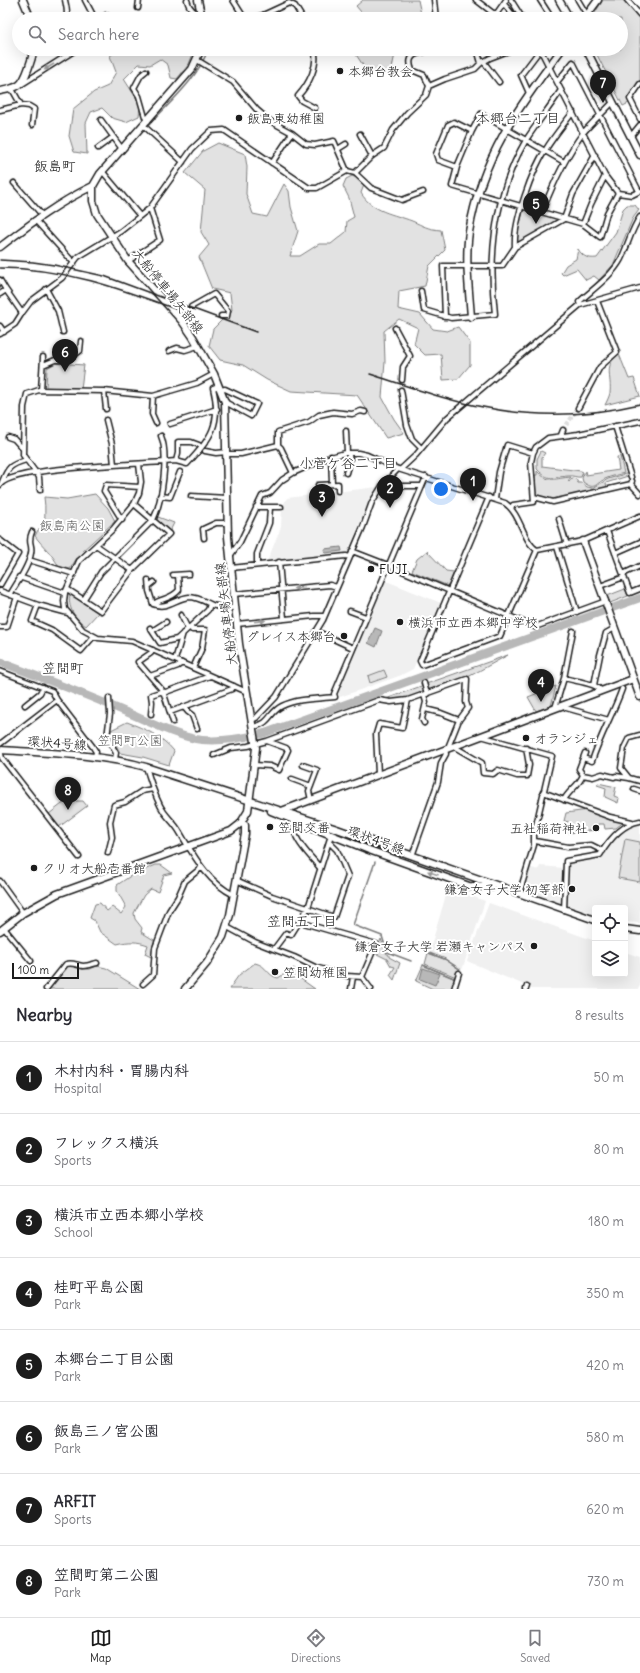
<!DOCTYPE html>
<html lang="en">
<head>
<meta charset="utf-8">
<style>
  :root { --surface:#fff; --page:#f7f7f7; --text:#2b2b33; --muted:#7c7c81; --line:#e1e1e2; --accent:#1c1c1c }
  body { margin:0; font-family:Delius,"Klee One",sans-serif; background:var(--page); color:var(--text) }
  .controls { position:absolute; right:12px; bottom:12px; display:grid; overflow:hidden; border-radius:4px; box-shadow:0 4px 16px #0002 }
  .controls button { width:36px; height:36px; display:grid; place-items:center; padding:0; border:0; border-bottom:1px solid var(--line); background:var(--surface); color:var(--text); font:20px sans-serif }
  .scale { position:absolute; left:12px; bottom:10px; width:67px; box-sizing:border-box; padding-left:4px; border:2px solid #1c1c1c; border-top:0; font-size:11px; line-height:14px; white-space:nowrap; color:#1c1c1c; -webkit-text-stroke:3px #fff; paint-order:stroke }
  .you { position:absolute; left:441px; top:489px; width:14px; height:14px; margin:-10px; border:3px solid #fff; border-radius:50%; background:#1a73e8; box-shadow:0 0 0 6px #1a73e833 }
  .badge { display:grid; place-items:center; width:26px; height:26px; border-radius:50%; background:var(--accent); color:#fff; font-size:13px; font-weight:700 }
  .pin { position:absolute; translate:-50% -33px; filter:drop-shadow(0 1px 2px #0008) }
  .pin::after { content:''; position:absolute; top:21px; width:14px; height:12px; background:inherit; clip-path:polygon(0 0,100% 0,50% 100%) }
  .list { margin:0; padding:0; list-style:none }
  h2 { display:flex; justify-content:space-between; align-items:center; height:52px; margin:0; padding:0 16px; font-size:17px }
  h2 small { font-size:13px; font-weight:400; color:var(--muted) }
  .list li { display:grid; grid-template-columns:26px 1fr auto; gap:12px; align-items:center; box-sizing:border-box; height:72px; padding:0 16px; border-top:1px solid var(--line) }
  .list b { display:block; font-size:15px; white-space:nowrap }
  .list p { margin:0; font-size:13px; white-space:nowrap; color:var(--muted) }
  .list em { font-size:13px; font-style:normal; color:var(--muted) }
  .icon { flex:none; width:22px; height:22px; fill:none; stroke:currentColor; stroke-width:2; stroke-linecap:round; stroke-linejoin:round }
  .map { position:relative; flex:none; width:640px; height:989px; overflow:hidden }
  .search { position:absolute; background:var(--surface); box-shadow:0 4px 16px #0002; left:12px; right:12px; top:12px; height:44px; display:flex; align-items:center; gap:10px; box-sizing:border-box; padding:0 14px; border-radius:22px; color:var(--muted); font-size:15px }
  .sheet { height:628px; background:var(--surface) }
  nav { display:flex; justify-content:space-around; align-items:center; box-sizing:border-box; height:56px; border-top:1px solid var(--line); background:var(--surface); font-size:11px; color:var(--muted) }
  nav a { display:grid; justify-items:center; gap:2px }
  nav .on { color:var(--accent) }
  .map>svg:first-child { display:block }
  .built { fill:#f0f0f0 }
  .green { fill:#e2e2e2; stroke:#7f7f7f }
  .water { fill:#b8b8b8; stroke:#7a7a7a }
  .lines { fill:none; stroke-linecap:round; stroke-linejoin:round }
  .stream { stroke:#7a7a7a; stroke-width:1.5 }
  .river { stroke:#b8b8b8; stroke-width:8 }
  .street-tunnel { stroke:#ddd; stroke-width:4; stroke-dasharray:4 2; stroke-linecap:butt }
  .street-casing { stroke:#1c1c1c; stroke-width:7 }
  .secondary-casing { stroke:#1c1c1c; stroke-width:9 }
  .primary-casing { stroke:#1c1c1c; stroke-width:9 }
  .street { stroke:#fff; stroke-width:4 }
  .secondary { stroke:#fff; stroke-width:6 }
  .primary { stroke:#fff; stroke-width:6 }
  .rail { stroke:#1c1c1c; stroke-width:1.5 }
  .oneway { fill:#999 }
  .poi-dot { fill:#1c1c1c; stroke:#fff; stroke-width:1.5 }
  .labels { text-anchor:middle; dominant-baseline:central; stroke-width:4; stroke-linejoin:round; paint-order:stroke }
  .poi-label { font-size:13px; fill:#1c1c1c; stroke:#fff; text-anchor:start }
  .street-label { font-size:13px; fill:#1c1c1c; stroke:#fff }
  .park-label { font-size:13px; fill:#575757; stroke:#fff }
  .neighbourhood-label { font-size:14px; fill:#1c1c1c; stroke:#fff }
</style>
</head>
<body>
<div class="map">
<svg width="640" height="989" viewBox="0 0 640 989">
  <rect width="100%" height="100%" fill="#fff"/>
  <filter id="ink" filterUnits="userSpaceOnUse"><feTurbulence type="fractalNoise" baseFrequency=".025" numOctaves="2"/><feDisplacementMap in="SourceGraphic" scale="8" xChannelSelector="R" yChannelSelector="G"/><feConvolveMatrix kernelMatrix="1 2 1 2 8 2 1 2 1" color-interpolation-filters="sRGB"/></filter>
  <g filter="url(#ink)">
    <!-- built -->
    <path class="built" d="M377,487L378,488L370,500L347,553L267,562L281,527L282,508H284L283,505L287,498Z
      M384,580L441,603L413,669L399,676L340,697L337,693Z
      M640,822V923L625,922V908H595V914L567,905V864L568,861L599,857L603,854L618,833L635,823Z
      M540,866L564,868V904L522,889L529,867L538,870Z
      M448,888L485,901L462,970L448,959L429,953Z
      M489,903L595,941V974H625V952L640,957V986L638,989H528L529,987L467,961Z"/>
    <!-- green -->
    <path class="green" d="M363,0H418L422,19H367L356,6Z
      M603,0H624L640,18V81L628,98L629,103L623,106L594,49H621V19H591Z
      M106,11L115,17V19H97L96,18Z
      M119,49H195L189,64L177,79L171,78L168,65L160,59L150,65L139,64L124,79L140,104L139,116L126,122L112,118L102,108L91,112L86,123L87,154L74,152L69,136L73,109L94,92L108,86L116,72L110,56Z
      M361,49H396L391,73H368L355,53Z
      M218,143L245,154L247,167L246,194L253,214L267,217L284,184L289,191L291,207L298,231L290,256H300L319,244H331L346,232L347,221L354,217L349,198L343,186L346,179L352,176L357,178L364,185L361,193C372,212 394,214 412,221C424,226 427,229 441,230L445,250L429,266L425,286L399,291L398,309L420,314L433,329L447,331L458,327L470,343V365L458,379L443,380L441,354L425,355L414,344L418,328L399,319L384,331L385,362L382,397L394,419L404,433L386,438L357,395L291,391L267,380L243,365L220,360L209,346L213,329L232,310L230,293L212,289L199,257L209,245L201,232L205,190L185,173L203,151Z
      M627,205H635L639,210L633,218L613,265L599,280L594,276L586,280L577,269L563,275L561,273L566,265L576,259L578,249C583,257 588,259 597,258L616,232L623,209Z
      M524,209L557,218L558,222L520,243L517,242L519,227Z
      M619,354L629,379L634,378L640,396L605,405C607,401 609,397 610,393C612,377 603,365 619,354Z
      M56,363L84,365L81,389L46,387L47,368Z
      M541,451L545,453L542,457V466L581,471L583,472L581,477C577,478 573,475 568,476C553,477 549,482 537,469V459Z
      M620,456L624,473C618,475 611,476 605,479C595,484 595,491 583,482L582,478L585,471L586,475L619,470L617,457Z
      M537,471C549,484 555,478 571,477L568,481L569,482L572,478L576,479L578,483H582L587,487L593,488L608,479L625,474H628V476L606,483L607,488L553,500L536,496L535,475H537Z
      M95,494L108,508L115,521L80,553L70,569L58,566C53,554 43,547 35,536L38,530L45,529C44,518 46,509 44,497L67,499Z
      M158,517L174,523L170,531L157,520Z
      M427,551L446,571L454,572L448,586L412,571L417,559Z
      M625,589L628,596L610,603L607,596Z
      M70,594L98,613L86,626C75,619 67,607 70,594Z
      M508,655L468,677L428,692L426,684Z
      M384,670L387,677L370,683L368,676Z
      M424,685L426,693L404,699L383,700Z
      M556,686L551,706L536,711L528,697Z
      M127,722C145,729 162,736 174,751L169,765L143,757L120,753L111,735V730Z
      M598,783L616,787L614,796L619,798L618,803L605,797L606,788L597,785Z
      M66,801H83L87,806L59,827L49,814Z
      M588,810L589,812L613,820L625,821L616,828L605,829L604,824H598L596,830L568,833L569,822L564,821L566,813Z
      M625,839L640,842V882L618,878Z
      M156,865H161L172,873L164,875L158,892L151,889L144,895L134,913L135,919L142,928L141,932L154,940L151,957L145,954L148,945C137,941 129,941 117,944L100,932L95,921L90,918L95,904L100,903L107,911L112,907L121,914L126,907L117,891V885L132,875Z
      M381,939L386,953L389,955V957L400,963L394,980L390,975L395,967L391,966L387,959L375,953Z
      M428,953L446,960L460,970L456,977L425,964Z
      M255,963C268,966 266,975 278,978L294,968L301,975V979L315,989H229L239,975Z
      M73,964V966L83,969H90L97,966L106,968L140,989H49L65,967Z
      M423,965L455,979L452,989H433L416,981Z"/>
    <!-- water -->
    <path class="water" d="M341,547L342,551L325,553L324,549Z
      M375,628L382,631L376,647L368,643Z
      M423,968L440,974L435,985L420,979Z"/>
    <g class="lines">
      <!-- stream -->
      <path class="stream" d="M149,125C170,102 198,79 208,49
        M375,862L353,925L382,936L387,952L411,961
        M429,953L445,959L460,969
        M423,965L454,978"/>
      <!-- river -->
      <path class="river" d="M0,662C40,677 80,692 119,709C144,719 176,737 202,740C223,742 244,738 265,733L640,598"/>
      <!-- street-tunnel -->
      <path class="street-tunnel" d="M185,315L191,307
        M401,390L402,380
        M563,430L578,408"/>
      <defs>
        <path id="street" d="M65,0C66,6 69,14 65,19
          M85,0L95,19
          M187,0C189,9 194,12 202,16
          M233,0L245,19
          M434,0L436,19
          M476,0L493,13H497L506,0
          M511,0L523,19
          M540,0L549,14V19
          M578,0L587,15
          M627,0L640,15
          M504,4L516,19
          M138,8L139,0
          M182,19C187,14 191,16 197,19
          M249,19L263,15L289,3L295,6L303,19
          M314,49C319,65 309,84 298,96L302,101L315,108
          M477,49L481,63L490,58L514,49
          M540,49L605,176L618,193L632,195L640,191
          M428,51C416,54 406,55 412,70L424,75L429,86
          M197,60L233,82L257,110L270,121L292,133L306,144L315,145L334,141L347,171
          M483,61L499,82
          M146,71L141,75L134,88L139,96L145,117L148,121
          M557,82L573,62L639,191
          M22,84L77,49
          M640,84L630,99L640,119
          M12,89L21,105L29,106L34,109L32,125
          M529,93L521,75L540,50
          M0,110L21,105
          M101,120L122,149
          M143,125L183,162
          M472,131L454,122L448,125L436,154L438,160L457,167L452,186L583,224L600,237L607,213L618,193
          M360,134L372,156
          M631,136L640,125
          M98,148L113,137
          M338,149L346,144
          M272,163L292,133
          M457,167L472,131L481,114L564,162
          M102,171L140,216
          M355,173L371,188L402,200L423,192
          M14,183L42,215
          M542,212C553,184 565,157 583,133C592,122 603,113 613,102
          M35,220L74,263
          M583,224L591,204L605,176
          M515,247C513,222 532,170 546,149C554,136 564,124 573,112
          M128,261L160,240L150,208
          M0,280L6,290
          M46,289L58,311L63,332
          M421,291L424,310L451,318L495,314C488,254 495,193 526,140C537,123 550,107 561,90
          M0,294L6,290L22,313L31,301L62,278L78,257L121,231L150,208L192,149L211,131L224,130L309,188H317L347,171L355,173L372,156L384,148L393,130L407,113L426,95L429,86L445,79L475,69L481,63
          M580,305L579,302C593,289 612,276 621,259C628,245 631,230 640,217
          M191,307L214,294L228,311L227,316H221
          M445,317L443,266H502L515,247L564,219L573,194L595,155
          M182,321L185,315
          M0,326L4,332
          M395,328L410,356L403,367L402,380
          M0,334L15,324L22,313
          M169,351L177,348L185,350L198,346
          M43,365L55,360H68L80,351L81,341
          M41,390L43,357
          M221,390L225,389L257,404L251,416L225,402
          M401,390L407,425L412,439L421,448
          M104,391L106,409
          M153,396L152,414L156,423
          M578,408L600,367L617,352L597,301
          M106,420L112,444L114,465
          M170,424L217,409
          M615,426L631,477
          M346,431L347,453
          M561,435L563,430
          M8,437L14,439L23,449
          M278,445V432L309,422L319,415L333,412L352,414L361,411L365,412
          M205,451L216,453L227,452
          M227,454H241L278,445L281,448L293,473
          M331,456L332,484
          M176,461L178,453V442H191L199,445
          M139,464L141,482L139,493L134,504L113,529L79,561L65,593L64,601L65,609L83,630L98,638L132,641L247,692
          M401,469L416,455L447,418L580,305L640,288
          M346,473L350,459L348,453
          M632,481L631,484L640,494
          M2,482C8,467 10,465 26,460
          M0,485C12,467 139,464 164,462L176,461L187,464C211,439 222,423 213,388L219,386
          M318,485L338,484V491
          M382,486H421
          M40,490L39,477L23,455L24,407L27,394L39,390L104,391L153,396L197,383L214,374
          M160,496L170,497L180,472
          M191,496L227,498
          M489,497L420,661L422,665L500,636L537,550
          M534,497L553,502L631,484
          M495,499L499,472L507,445L533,453L536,447L548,438L578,434L640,421
          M256,507H281
          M511,508L513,505L534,502L531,462L533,453
          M559,519L567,545
          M122,520L104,491L106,485L140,487
          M607,531L630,593L640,589
          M204,538L203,529L216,523H227
          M0,540L18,554L0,585
          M96,545L132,570
          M557,547L577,612
          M352,551L388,565L535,627L606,601
          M615,553L640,542
          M230,556L240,542L262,496L270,493L282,480L293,473L327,458L345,453H358L367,455L398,469L505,503C521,514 523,542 537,550L583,541L640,516
          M29,560L74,574
          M279,562L284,618
          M257,565V554L269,523L270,507
          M231,568L346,556L350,557
          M623,574L640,566
          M173,575L189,574
          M19,577L65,593
          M148,580L149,591L153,604C167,610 176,598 189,597C197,597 204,601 210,604C216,608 228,607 235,608
          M149,586L154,582
          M600,586L624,577
          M67,589L101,611L132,570L169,534L134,504
          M0,591L38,605L68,613
          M234,594L330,585L337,587
          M10,595C17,582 29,567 31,553C33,544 27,543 32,532
          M84,599L101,572L153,520C162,502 169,455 161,436
          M153,604C162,598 172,599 179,590L178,575
          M38,605L32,621L52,630L81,651L94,636
          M350,611L366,617
          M181,615L188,629
          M237,624L314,616H324
          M0,627H7L17,597
          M191,627L192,630H205L202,648L193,668
          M150,628L160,643L177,639L208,610L210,604
          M152,631L166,622
          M316,631L353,648
          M153,650L151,653L138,662L163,691L173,722
          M175,660L183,633
          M0,671L52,691L57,700
          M150,676L178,666L182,663
          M564,678C573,681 598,683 601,691
          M424,683L427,694
          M594,685L600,655L606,633L615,628
          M163,693L210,676
          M424,695L426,702L422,719L424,723
          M109,698L110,714L107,737L116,753L115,759
          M25,705L40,693L43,687
          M565,705L566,708L609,720
          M184,707L188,712L192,715L197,729
          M555,708L564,678L573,631
          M425,709L441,713L459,720
          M170,712L232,689L234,686
          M151,714L152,702L151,695L163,691
          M252,720L256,718L276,697L323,620L363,527L372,502L382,486L398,469
          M253,727C272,723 268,713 282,706C298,698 318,699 335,697L334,694L426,477
          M640,735L629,738L624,748L621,768L629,778L640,781
          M481,736L552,756L534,834V845L519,894
          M0,744L57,700L93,747L96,752L95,756
          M453,746L482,763L483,773L493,774L498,770L517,776H527L529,765L526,748
          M0,750L2,758L79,857
          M585,753L579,769L583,775L593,777L602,774L614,777L616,776L629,778
          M214,755L231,748L248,746L267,741L379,700L391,702L408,700
          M583,758L592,761C600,736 613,714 622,689
          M255,765L270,766L279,770L288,750L286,748L267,741
          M303,765L317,770L309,791L311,800
          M146,767C151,782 155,799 164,812C169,819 175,824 179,831C194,856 207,882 234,895
          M378,774L376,734L379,724L402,728L408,700L467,679L466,702L468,708L459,720L449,745L450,747
          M292,779L311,786
          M634,789L640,791
          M543,792L610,817L632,822
          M564,800C569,790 579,786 583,775
          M294,820C290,838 310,855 320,868
          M535,841L568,847L591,845L603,851
          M108,853L112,837L110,822L114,805L125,802L142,791L153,789
          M412,856L438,782L441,763L446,754L445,749
          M236,880L272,896L334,917L348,876L337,850L329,842
          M0,881L23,913
          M564,910L566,861L600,855C609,840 622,824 640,821
          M300,922L376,944L362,977L371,989
          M227,927L255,942L294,957L315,967L347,976L362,977
          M4,928L31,961
          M274,949L286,933L291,935L308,908L331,835
          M143,984L153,975L155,948L169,911L178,897L185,881L201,868
          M46,989L66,964C73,962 76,965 83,966C88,966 93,964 97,963
          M351,989L353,977
          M454,989L459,973
          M526,989L527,986"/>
        <path id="secondary" d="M23,0L31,19
          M198,0L202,19
          M559,0L570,19
          M584,19L598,0
          M586,49L640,155
          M0,91C6,90 13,89 19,85C26,80 32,58 34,49
          M0,247C30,224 59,202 93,186
          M471,317C469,289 465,259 469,232C481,158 518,107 562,49
          M583,541L640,697
          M279,812L633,679
          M0,931L23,913L57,894L231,831L240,824L248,811L256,748L239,644L228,537L225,402L214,374L193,337L182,321L128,261L97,214L93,201V186L100,174L192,69L201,49
          M185,989L207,963L223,937L230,915L245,834V825L241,823"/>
        <path id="primary" d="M0,750C49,753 99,754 146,767L334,828L595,920
          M271,811L369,850L469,886L492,887
          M625,929L640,931"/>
      </defs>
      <!-- street casing -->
      <use href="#street" class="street-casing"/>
      <!-- secondary casing -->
      <use href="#secondary" class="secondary-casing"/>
      <!-- primary casing -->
      <use href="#primary" class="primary-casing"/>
      <!-- street -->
      <use href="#street" class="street"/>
      <!-- secondary -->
      <use href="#secondary" class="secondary"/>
      <!-- primary -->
      <use href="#primary" class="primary"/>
      <!-- rail -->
      <path class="rail" d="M0,260L33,262L54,265L104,276L256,332
        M0,268C65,268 121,289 181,311
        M370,374C407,386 445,400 483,407C535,418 589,416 640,404"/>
    </g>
    <!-- one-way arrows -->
    <defs><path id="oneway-solid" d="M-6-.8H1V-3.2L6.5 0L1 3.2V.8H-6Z"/></defs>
    <g class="oneway">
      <use href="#oneway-solid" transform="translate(49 67) rotate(148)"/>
      <use href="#oneway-solid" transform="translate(299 588) rotate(174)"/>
      <use href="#oneway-solid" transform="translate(260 621) rotate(-7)"/>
      <use href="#oneway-solid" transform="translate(433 873) rotate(-160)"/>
    </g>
  </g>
  <!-- markers -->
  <g class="poi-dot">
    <circle cx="340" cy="71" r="4"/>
    <circle cx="239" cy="118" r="4"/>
    <circle cx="371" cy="569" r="4"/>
    <circle cx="400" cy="622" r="4"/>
    <circle cx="344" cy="636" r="4"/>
    <circle cx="526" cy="738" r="4"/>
    <circle cx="270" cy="827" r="4"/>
    <circle cx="596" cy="828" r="4"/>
    <circle cx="34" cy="868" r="4"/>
    <circle cx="572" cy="889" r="4"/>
    <circle cx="534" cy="946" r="4"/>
    <circle cx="275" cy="972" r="4"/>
  </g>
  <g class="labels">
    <!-- poi labels -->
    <g class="poi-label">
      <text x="348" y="71">本郷台教会</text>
      <text x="247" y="118">飯島東幼稚園</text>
      <text x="379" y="569">FUJI</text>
      <text x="408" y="622">横浜市立西本郷中学校</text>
      <text x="336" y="636" text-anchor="end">グレイス本郷台</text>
      <text x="534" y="738">オランジェ</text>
      <text x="278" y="827">笠間交番</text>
      <text x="588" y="828" text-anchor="end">五社稲荷神社</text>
      <text x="42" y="868">クリオ大船壱番館</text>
      <text x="564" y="889" text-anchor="end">鎌倉女子大学 初等部</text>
      <text x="526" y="946" text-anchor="end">鎌倉女子大学 岩瀬キャンパス</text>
      <text x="283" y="972">笠間幼稚園</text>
    </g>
    <!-- street labels -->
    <g class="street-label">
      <text transform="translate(168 291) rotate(51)">大船停車場矢部線</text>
      <text transform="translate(226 614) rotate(-97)">大船停車場矢部線</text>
      <text transform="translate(57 743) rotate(4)">環状4号線</text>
      <text transform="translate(376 840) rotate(20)">環状4号線</text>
    </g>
    <!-- park labels -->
    <g class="park-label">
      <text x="72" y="525">飯島南公園</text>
      <text x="130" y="740">笠間町公園</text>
    </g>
    <!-- neighbourhood labels -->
    <g class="neighbourhood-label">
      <text x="518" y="118">本郷台二丁目</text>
      <text x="55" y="166">飯島町</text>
      <text x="348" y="463">小菅ケ谷二丁目</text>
      <text x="63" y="668">笠間町</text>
      <text x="302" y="921">笠間五丁目</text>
    </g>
  </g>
</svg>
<div class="controls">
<button><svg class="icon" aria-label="locate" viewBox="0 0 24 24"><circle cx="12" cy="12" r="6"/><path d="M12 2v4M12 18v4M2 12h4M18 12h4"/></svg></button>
<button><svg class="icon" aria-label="layers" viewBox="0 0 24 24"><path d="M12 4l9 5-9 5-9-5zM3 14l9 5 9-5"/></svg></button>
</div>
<div class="scale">100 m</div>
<div class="you"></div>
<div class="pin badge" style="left:473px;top:501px">1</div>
<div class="pin badge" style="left:390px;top:508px">2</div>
<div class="pin badge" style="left:322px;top:517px">3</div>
<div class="pin badge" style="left:541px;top:702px">4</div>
<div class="pin badge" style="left:536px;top:224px">5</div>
<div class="pin badge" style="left:65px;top:372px">6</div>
<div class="pin badge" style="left:603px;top:103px">7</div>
<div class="pin badge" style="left:68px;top:810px">8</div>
<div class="search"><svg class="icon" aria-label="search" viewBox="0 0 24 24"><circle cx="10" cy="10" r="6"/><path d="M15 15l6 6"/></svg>Search here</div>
</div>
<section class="sheet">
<h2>Nearby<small>8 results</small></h2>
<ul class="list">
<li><span class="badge">1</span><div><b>木村内科・胃腸内科</b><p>Hospital</p></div><em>50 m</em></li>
<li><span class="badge">2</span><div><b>フレックス横浜</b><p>Sports</p></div><em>80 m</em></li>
<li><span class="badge">3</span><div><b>横浜市立西本郷小学校</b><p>School</p></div><em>180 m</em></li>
<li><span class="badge">4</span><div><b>桂町平島公園</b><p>Park</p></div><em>350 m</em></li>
<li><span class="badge">5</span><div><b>本郷台二丁目公園</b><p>Park</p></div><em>420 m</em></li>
<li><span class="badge">6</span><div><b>飯島三ノ宮公園</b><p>Park</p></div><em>580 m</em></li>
<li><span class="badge">7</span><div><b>ARFIT</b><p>Sports</p></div><em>620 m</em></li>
<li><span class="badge">8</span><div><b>笠間町第二公園</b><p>Park</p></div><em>730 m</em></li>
</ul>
</section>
<nav>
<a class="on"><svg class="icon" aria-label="map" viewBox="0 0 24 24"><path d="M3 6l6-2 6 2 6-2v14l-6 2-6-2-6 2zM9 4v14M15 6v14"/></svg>Map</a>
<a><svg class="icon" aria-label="directions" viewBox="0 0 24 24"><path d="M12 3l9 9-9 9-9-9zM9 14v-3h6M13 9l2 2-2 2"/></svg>Directions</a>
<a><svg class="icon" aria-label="saved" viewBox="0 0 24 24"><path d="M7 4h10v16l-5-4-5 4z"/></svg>Saved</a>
</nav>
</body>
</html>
